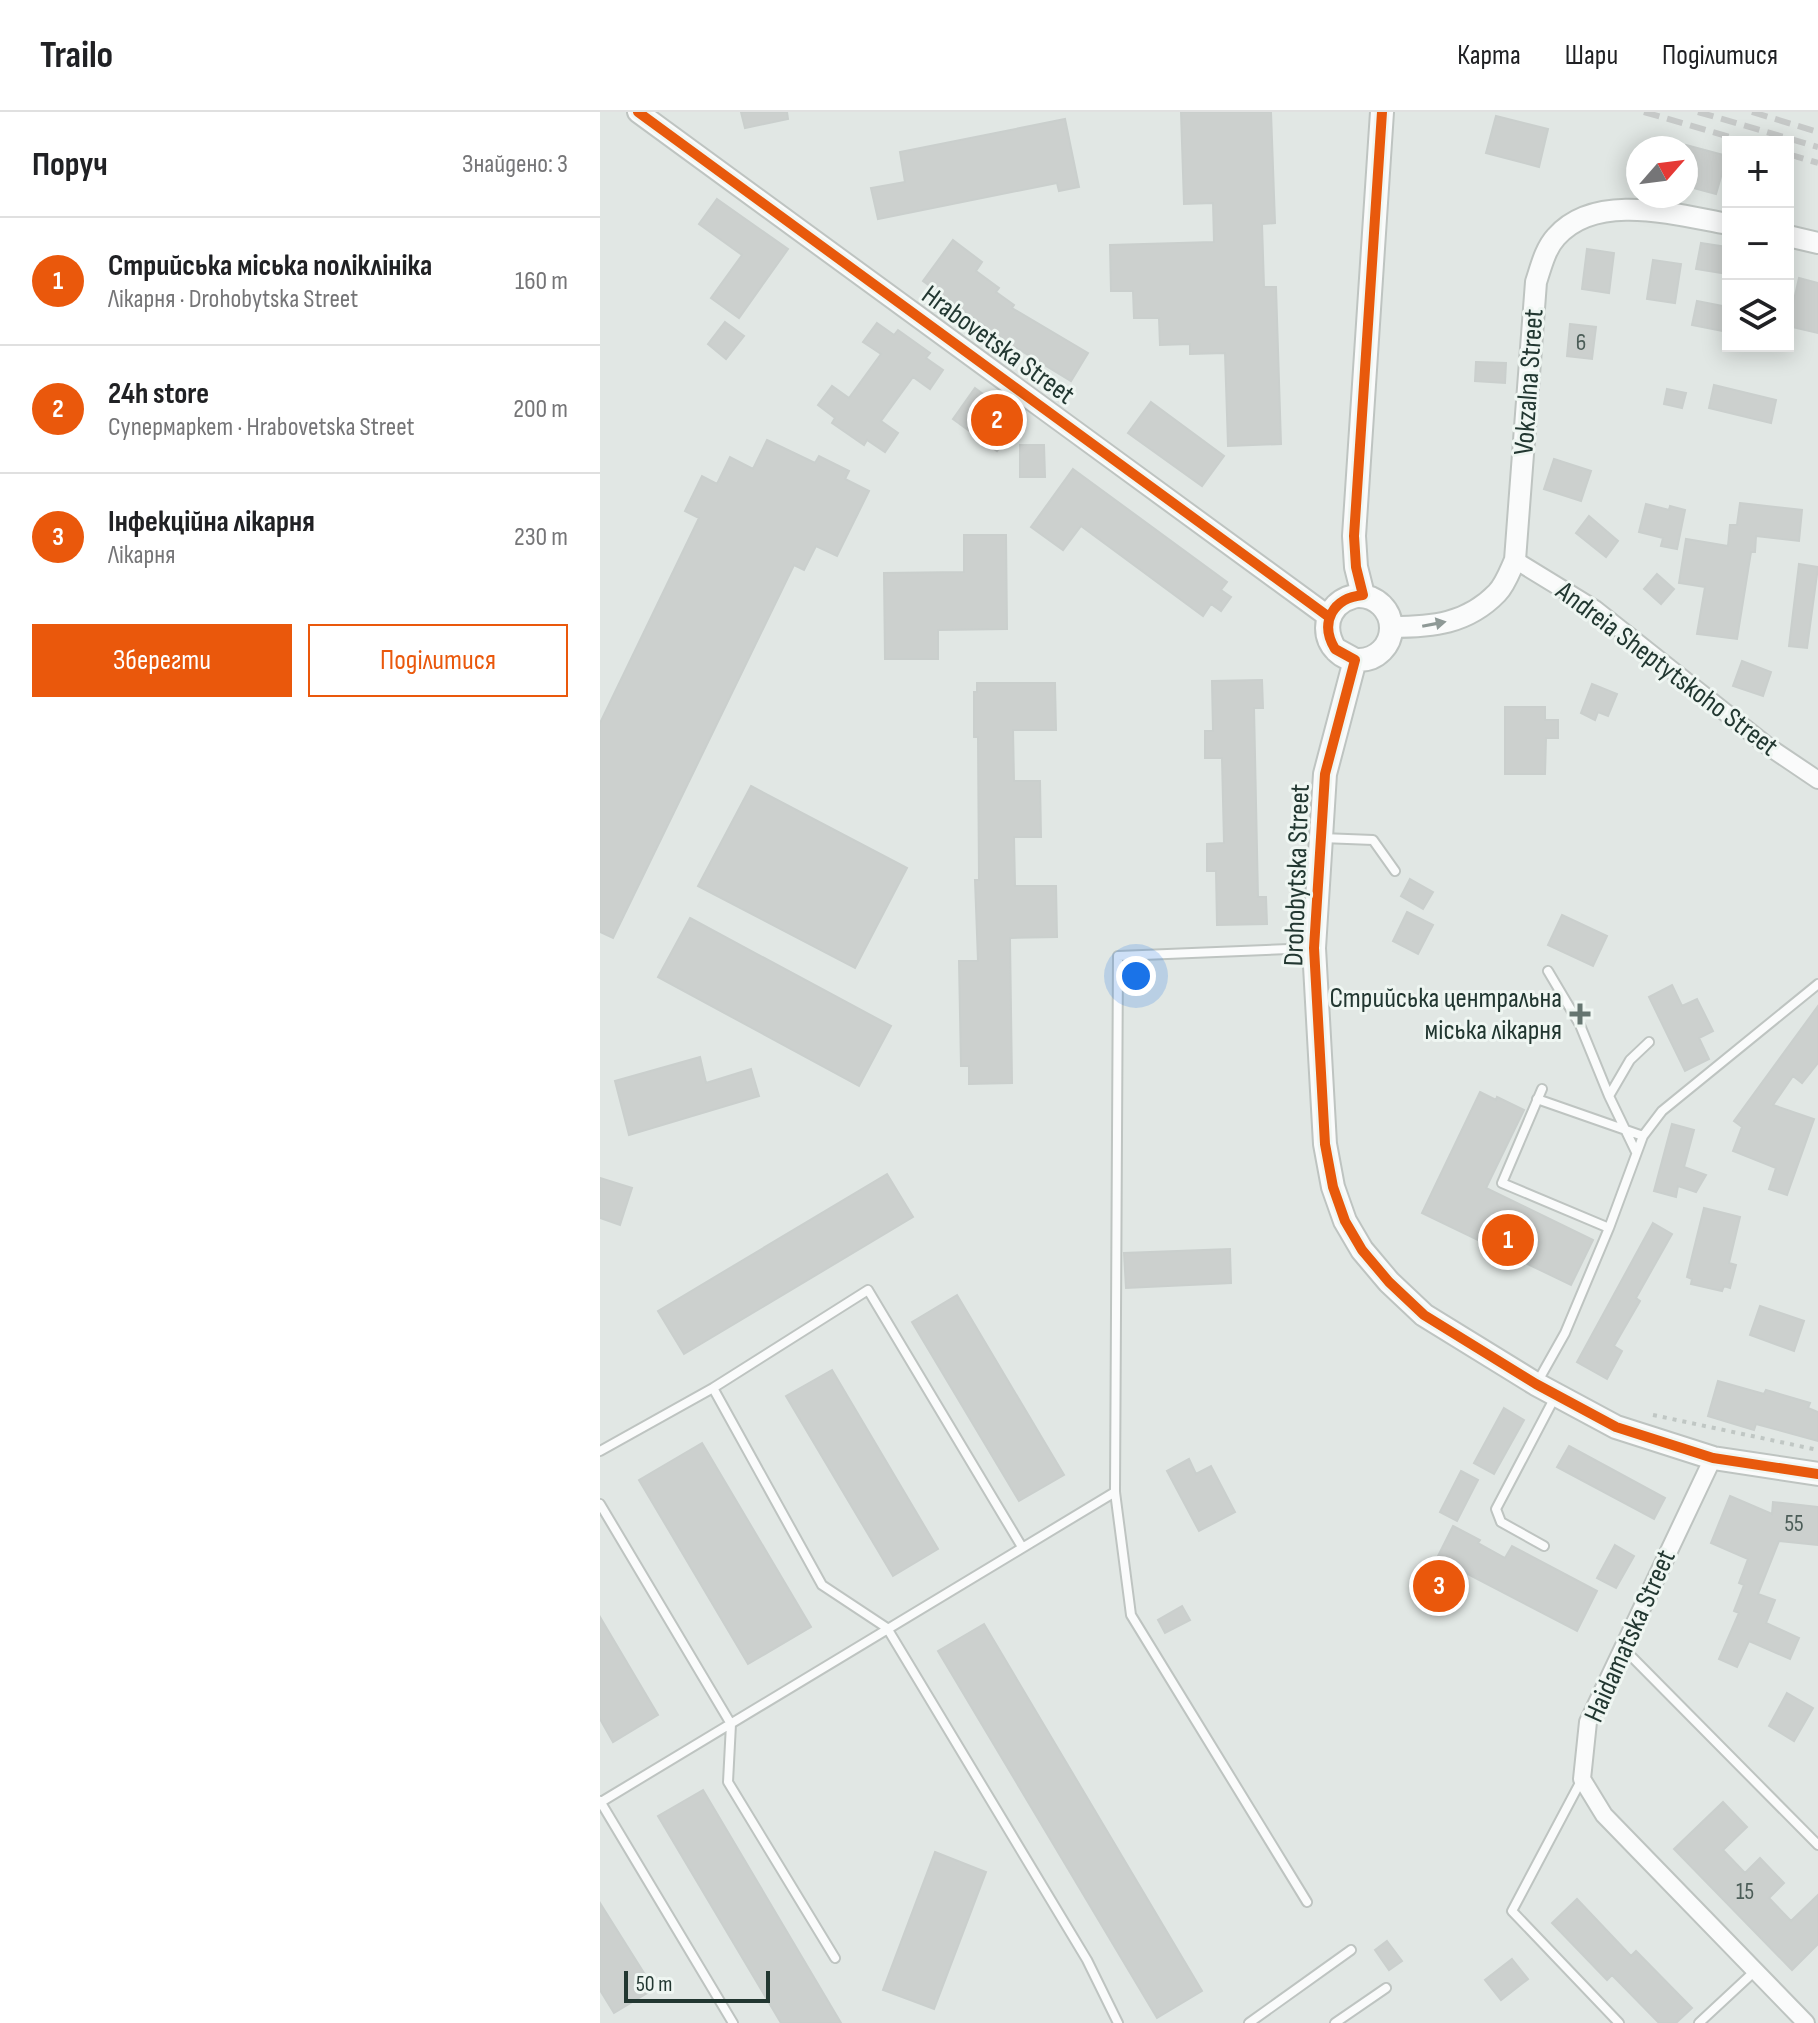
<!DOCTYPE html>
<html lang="uk">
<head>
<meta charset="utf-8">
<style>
  :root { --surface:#fff; --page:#f2f2f2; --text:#202124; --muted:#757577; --line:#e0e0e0; --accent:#ea580c }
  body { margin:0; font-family:"Sofia Sans Condensed",sans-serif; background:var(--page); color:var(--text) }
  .controls { position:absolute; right:24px; top:24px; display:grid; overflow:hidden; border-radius:0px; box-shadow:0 4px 20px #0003 }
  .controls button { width:72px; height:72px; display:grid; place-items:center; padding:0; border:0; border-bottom:2px solid var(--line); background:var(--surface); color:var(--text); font:40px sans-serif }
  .compass { position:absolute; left:1026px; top:24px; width:72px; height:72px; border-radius:50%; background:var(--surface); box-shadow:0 4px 20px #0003; rotate:62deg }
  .scale { position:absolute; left:24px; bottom:20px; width:146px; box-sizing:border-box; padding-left:8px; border:4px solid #223731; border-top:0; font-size:22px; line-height:28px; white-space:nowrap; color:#223731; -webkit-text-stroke:6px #eff6f2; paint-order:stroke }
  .you { position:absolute; left:536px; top:864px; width:28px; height:28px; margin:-20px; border:6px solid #fff; border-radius:50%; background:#1a73e8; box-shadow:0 0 0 12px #1a73e833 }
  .badge { display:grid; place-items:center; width:52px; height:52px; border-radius:50%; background:var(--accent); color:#fff; font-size:26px; font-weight:700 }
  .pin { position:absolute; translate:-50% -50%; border:4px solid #fff; box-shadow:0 2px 8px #0006 }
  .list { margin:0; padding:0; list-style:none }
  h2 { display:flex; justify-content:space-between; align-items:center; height:104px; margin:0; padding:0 32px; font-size:34px }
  h2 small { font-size:26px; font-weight:400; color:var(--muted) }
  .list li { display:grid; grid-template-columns:52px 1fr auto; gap:24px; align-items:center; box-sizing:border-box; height:128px; padding:0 32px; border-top:2px solid var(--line) }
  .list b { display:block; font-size:30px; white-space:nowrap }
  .list p { margin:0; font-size:26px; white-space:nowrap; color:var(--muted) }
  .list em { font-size:26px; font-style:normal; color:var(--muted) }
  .actions { display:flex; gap:16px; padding:24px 32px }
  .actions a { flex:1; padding:18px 0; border:2px solid var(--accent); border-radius:0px; text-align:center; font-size:28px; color:var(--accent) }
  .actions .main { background:var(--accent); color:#fff }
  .icon { flex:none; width:44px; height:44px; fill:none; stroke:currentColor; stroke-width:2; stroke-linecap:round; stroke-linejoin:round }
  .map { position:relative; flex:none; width:1218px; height:1911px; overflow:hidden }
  header { display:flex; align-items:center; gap:48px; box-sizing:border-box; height:112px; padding:0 40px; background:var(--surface); border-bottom:2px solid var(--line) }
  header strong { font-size:38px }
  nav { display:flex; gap:44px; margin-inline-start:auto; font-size:28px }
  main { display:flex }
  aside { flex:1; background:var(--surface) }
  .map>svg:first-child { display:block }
  .building { fill:#ccd0ce; stroke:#cacfcd; stroke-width:2 }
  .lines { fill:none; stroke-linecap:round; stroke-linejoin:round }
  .service-casing { stroke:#bec4c1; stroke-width:12 }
  .minor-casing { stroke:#bec4c1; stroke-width:20 }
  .tertiary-casing { stroke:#bec4c1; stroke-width:24 }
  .secondary-casing { stroke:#bec4c1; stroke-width:26 }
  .path { stroke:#c0c7c4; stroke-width:4; stroke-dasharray:4 6; stroke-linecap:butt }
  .service { stroke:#fafbfb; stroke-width:8 }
  .minor { stroke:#fafbfb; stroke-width:16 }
  .tertiary { stroke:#fafbfb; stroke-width:20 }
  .secondary { stroke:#fafbfb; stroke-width:22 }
  .rail { stroke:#c6c9c8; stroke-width:6; stroke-dasharray:16 8; stroke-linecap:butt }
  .cycleway-casing { stroke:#eff6f2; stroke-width:15 }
  .cycleway { stroke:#e8590c; stroke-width:10 }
  .oneway { fill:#8e9996 }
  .poi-dot { fill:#657570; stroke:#eff6f2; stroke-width:3 }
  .labels { text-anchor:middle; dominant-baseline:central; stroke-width:6; stroke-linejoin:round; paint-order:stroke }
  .number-label { font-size:24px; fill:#4c5d58 }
  .street-label { font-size:28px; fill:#223731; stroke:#eff6f2 }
  .poi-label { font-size:28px; fill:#223731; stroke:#eff6f2; text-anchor:end }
</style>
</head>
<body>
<header>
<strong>Trailo</strong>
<nav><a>Карта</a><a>Шари</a><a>Поділитися</a></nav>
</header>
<main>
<aside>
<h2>Поруч<small>Знайдено: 3</small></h2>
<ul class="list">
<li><span class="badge">1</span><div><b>Стрийська міська поліклініка</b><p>Лікарня · Drohobytska Street</p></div><em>160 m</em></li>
<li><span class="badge">2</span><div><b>24h store</b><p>Супермаркет · Hrabovetska Street</p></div><em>200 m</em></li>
<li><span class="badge">3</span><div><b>Інфекційна лікарня</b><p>Лікарня</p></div><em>230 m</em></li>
</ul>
<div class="actions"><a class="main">Зберегти</a><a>Поділитися</a></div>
</aside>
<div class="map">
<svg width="1218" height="1911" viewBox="0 0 1218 1911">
  <rect width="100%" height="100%" fill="#e1e7e4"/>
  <!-- building -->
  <path class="building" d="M141,0H187L188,7L145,16Z
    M581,0H671L675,111L662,112L664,175H676L681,332L628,334L625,241L590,242V232L560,233L559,206H534L533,179H511L510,133L614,130L613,91L584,92Z
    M896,4L948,17L939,55L886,41Z
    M465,7L479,75L459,79L457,71L278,107L271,76L305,70L300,40Z
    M1086,33L1127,44L1116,82L1086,74Z
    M117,87L188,137L139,206L111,186L142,143L99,112Z
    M353,128L382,150L376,159L399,176L396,180L414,193L412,196L488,241L471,269L407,230L323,169Z
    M1101,131L1128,135V162L1096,157Z
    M987,137L1014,141L1009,181L982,177Z
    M1053,148L1081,152L1075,191L1047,187Z
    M1199,166L1218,171V221L1188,214Z
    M1097,189L1128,195L1123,219L1092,213Z
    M125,210L144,224L126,247L108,232Z
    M277,211L294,223L298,218L330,241L326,246L343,258L330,277L313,265L281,309L298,321L285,340L267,328L264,333L232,311L235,306L218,293L232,274L249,286L281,242L263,230Z
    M970,212L996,215L992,247L967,244Z
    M876,250L906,251L905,271L875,269Z
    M1114,273L1176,288L1171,311L1109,296Z
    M375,276L419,309L397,339L353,307Z
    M1067,277L1086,281L1082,296L1064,292Z
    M551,290L624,344L602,374L528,321Z
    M167,328L215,351L219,344L249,359L245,367L269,379L237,444L216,434L204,458L194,453L13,826L0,820V611L99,406L85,399L102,364L117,372L130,345L153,357Z
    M420,333H444L445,365H420Z
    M954,347L991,359L981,389L944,377Z
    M473,357L627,470L621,478L631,485L621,499L611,492L603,504L481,414L463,438L431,415Z
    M1140,391L1202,398L1199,429L1156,424L1155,440H1151L1137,527L1097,522L1105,475L1079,471L1086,427L1128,434L1130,413H1137Z
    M1046,392L1069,398L1070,394L1085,398L1077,437L1061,434L1063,426L1039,420Z
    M989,404L1018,429L1006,445L976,421Z
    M364,423H406L407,517L338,518V547H285L284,461L364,460Z
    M1199,452L1218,455L1207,536L1189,534Z
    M1057,462L1074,477L1061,492L1044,477Z
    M1142,549L1171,560L1163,584L1133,574Z
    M662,568L663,596H654L658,785H666L667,812L617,813L616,759H607V732L624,731L622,646H605V619H613L612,569Z
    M377,571H455L456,618H413L414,669H440L441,725H414L415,774H456L457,825L410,826L412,971L369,972V954H361L359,849H378L375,768H379L378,625H374V580H377Z
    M992,572L1017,582L1008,604L998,600L995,608L981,601Z
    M905,595H945V608H958V626H946L945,662H905Z
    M151,674L307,756L255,856L98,774Z
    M810,767L833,780L823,797L801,784Z
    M807,800L833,813L818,842L793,829Z
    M962,803L1007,824L993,854L948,833Z
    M90,806L291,914L259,974L58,865Z
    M1072,873L1082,894L1097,887L1113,919L1099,926L1109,947L1085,959L1049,885Z
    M1218,894V951L1202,971L1193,964L1173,993L1214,1007L1187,1083L1169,1077L1176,1056L1133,1039L1142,1015L1134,1009Z
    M100,945L106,971L151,957L159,984L29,1023L15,969Z
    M880,980L896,988L897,985L924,998L886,1076L993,1128L971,1173L822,1101Z
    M1072,1012L1094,1018L1084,1055L1106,1063L1096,1080L1078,1074L1076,1085L1054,1079Z
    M287,1062L313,1105L84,1242L58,1199Z
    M0,1066L32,1076L20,1113L0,1106Z
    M1104,1096L1140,1105L1129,1151L1136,1153L1130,1176L1124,1174L1122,1179L1091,1172L1092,1167L1087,1165Z
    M1053,1111L1072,1122L1036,1186L1040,1189L1014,1234L1022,1239L1007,1267L977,1250Z
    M630,1137L631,1171L526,1176L524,1141Z
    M357,1183L464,1363L419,1389L312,1210Z
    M1160,1194L1204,1209L1194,1239L1150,1223Z
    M232,1258L338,1437L293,1464L186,1284Z
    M1118,1269L1164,1282L1166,1278L1210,1291L1208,1296L1218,1300V1329L1156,1312L1154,1318L1108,1304Z
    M904,1296L924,1308L894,1362L874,1351Z
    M102,1331L211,1515L148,1552L39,1368Z
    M969,1334L1065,1386L1054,1407L957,1355Z
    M589,1347L596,1362L611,1354L635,1400L599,1419L567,1359Z
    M861,1359L878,1368L857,1409L840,1400Z
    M1130,1384L1172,1402L1173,1390L1218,1395V1433L1179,1429L1158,1482L1175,1488L1166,1511L1199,1526L1190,1547L1149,1529L1137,1555L1119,1547L1139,1501L1134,1499L1144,1473L1139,1471L1148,1447L1111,1431Z
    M853,1414L880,1428L878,1431L905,1446L912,1434L997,1479L977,1519L837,1446Z
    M1015,1433L1034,1444L1016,1476L997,1466Z
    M582,1494L590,1508L565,1521L558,1508Z
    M0,1505L58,1603L13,1630L0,1607Z
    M384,1512L602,1879L557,1906L338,1539Z
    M1187,1581L1213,1596L1194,1629L1169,1614Z
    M103,1678L241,1911H181L58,1704Z
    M1123,1690L1147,1715L1123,1738L1145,1761L1160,1746L1184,1771L1169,1786L1191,1809L1218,1783V1832L1192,1858L1074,1737Z
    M335,1740L386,1760L334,1897L283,1878Z
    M977,1787L1031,1844L1036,1839L1092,1896L1076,1911H1059L1012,1863L1007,1868L952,1811Z
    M0,1791L54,1877L14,1901L0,1878Z
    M787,1829L802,1849L789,1858L775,1838Z
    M912,1847L928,1867L901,1888L885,1868Z"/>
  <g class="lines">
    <defs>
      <path id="service" d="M722,726L773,728L795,759
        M948,859L980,913L1009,984
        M942,977L902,1071L1009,1116
        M937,987L1043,1024
        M1036,1040L1009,984L1030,948L1049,930
        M938,1269L965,1221L1009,1116L1043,1024L1062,999L1218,872
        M113,1276L222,1473L287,1516L487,1848L518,1911
        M0,1339L113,1276L268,1178L422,1435
        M0,1392L131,1612L128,1670L235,1846
        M944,1434L901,1410L896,1397L956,1283
        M1022,1535L1218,1733
        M982,1667L912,1799L1019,1911
        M0,1689L133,1911
        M1,1690L515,1380
        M707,1790L531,1503L515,1380L518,844L713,836
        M649,1911L751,1838
        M735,1911L786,1876
        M1099,1911L1156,1858"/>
      <path id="minor" d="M915,448L995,497L1169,635L1218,668
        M1113,1346L988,1610L982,1667L1004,1703L1206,1911"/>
      <path id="tertiary" d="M38,0L729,505
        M1188,124L1218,131
        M792,515C832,515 867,512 897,481C905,473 910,459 915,448L936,170C941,155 945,137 956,125C996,79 1077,103 1128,112"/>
      <path id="secondary" d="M782,0L754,424L756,455L763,483C733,486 719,510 735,537L755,548L725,662L714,836L725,1032L733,1075L745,1109L762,1138L789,1170L824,1203L936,1272L1016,1315L1113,1346L1218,1362
        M727 516a32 32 0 1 1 64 0a32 32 0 1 1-64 0Z"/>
    </defs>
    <!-- service casing -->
    <use href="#service" class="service-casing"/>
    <!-- minor casing -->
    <use href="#minor" class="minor-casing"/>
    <!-- tertiary casing -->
    <use href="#tertiary" class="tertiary-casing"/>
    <!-- secondary casing -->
    <use href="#secondary" class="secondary-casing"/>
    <!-- path -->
    <path class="path" d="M1053,1303L1218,1338"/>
    <!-- service -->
    <use href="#service" class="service"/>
    <!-- minor -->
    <use href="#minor" class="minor"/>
    <!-- tertiary -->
    <use href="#tertiary" class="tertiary"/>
    <!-- secondary -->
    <use href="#secondary" class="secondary"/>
    <!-- rail -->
    <path class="rail" d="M1044,0L1147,30
      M1098,0L1218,35
      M1152,0L1218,20
      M1188,42L1218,51"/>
    <defs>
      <path id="cycleway" d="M38,0L729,505
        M782,0L754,424L756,455L763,483C733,486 719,510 735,537L755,548L725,662L714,836L725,1032L733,1075L745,1109L762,1138L789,1170L824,1203L936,1272L1016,1315L1113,1346L1218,1362"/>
    </defs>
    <!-- cycleway casing -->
    <use href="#cycleway" class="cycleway-casing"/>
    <!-- cycleway -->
    <use href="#cycleway" class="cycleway"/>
  </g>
  <!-- one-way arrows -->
  <defs><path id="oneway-solid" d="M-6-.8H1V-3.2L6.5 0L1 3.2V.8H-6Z" transform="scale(2)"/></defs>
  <use class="oneway" href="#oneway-solid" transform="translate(834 512) rotate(-11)"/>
  <!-- markers -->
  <path class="poi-dot" d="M976 890h8v8h8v8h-8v8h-8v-8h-8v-8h8z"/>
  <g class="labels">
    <!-- number labels -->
    <g class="number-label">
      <text x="981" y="230">6</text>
      <text x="1194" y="1411">55</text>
      <text x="1145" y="1779">15</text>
    </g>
    <!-- street labels -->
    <g class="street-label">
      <text transform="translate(398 233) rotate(36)">Hrabovetska Street</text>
      <text transform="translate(929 270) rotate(-86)">Vokzalna Street</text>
      <text transform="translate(1067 557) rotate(37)">Andreia Sheptytskoho Street</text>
      <text transform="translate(697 763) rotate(-88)">Drohobytska Street</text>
      <text transform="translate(1030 1524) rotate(-66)">Haidamatska Street</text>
    </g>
    <!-- poi labels -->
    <g class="poi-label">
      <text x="962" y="886">Стрийська центральна<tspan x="962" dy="32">міська лікарня</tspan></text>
    </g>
  </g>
</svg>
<div class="controls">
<button>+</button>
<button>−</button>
<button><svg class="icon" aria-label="layers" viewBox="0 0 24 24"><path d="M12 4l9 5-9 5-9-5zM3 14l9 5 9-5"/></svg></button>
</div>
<svg class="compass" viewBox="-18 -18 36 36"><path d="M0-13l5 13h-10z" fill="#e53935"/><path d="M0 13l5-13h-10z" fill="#757577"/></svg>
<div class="scale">50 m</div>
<div class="you"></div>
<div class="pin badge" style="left:908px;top:1128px">1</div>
<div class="pin badge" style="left:397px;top:308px">2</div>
<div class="pin badge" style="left:839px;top:1474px">3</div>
</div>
</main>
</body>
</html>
